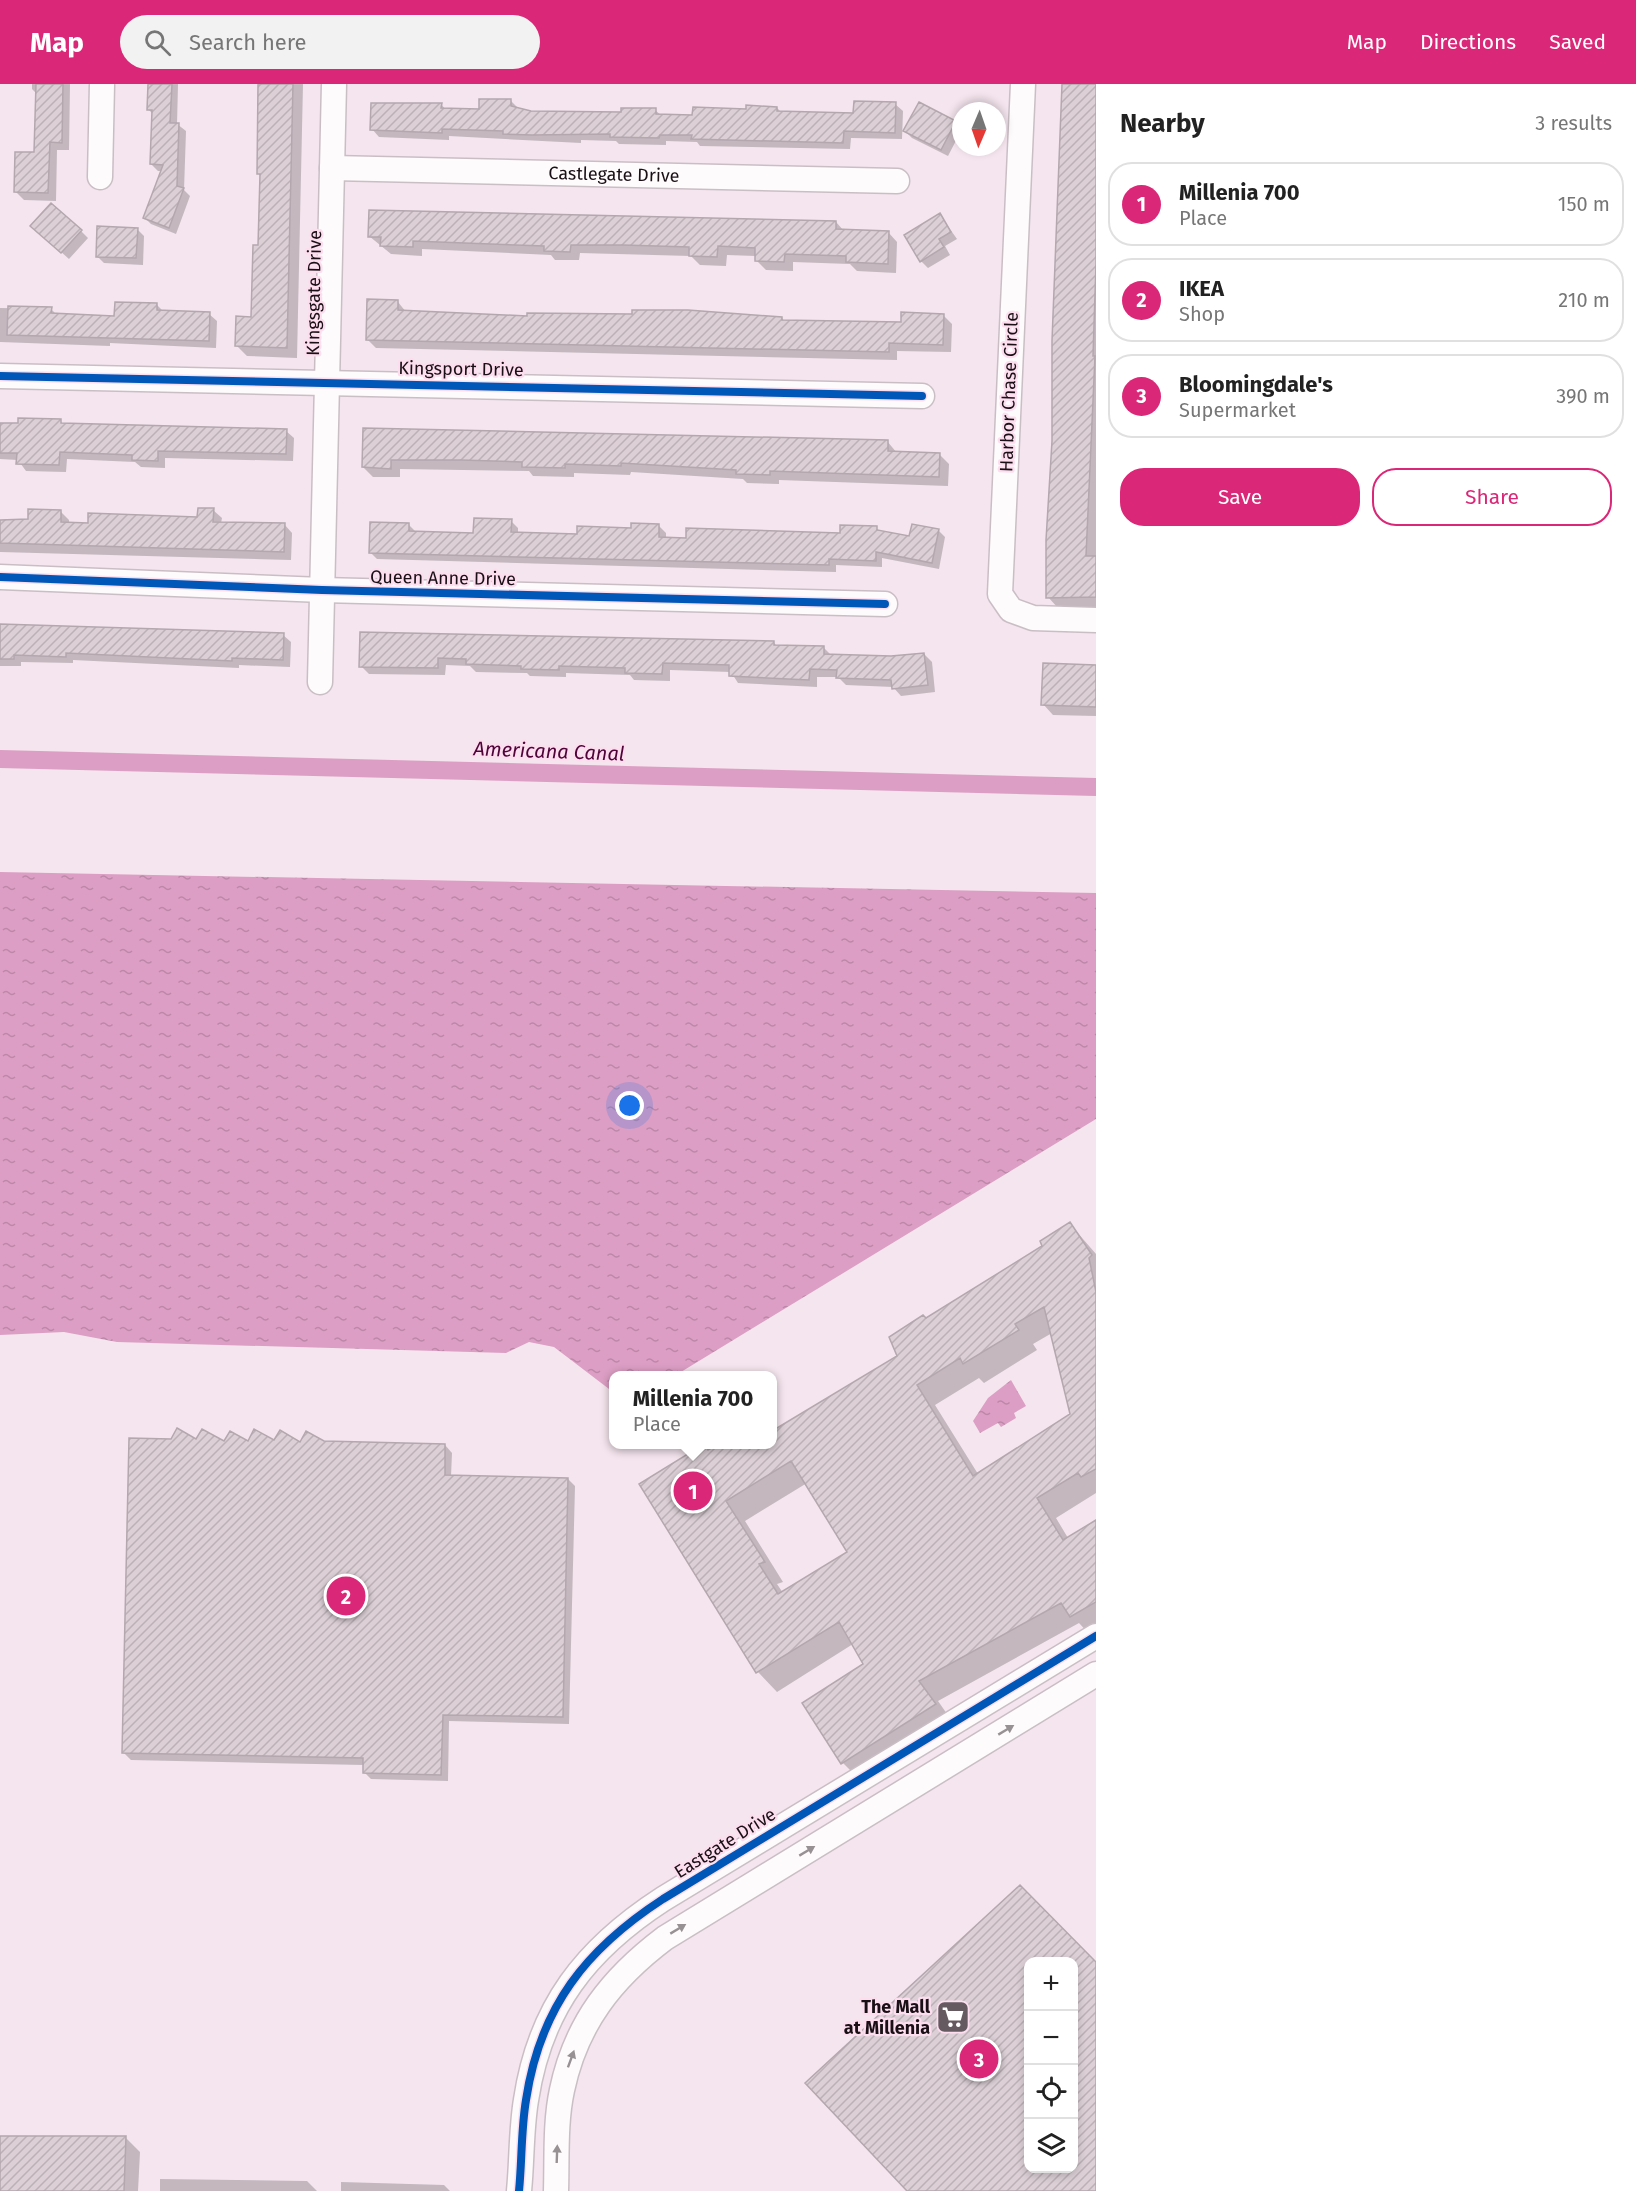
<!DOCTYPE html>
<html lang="en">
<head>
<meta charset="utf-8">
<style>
  :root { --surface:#fff; --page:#f2f2f2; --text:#222; --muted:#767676; --line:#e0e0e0; --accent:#db2777 }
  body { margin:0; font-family:"Fira Sans",sans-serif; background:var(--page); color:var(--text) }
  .controls { position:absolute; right:18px; bottom:18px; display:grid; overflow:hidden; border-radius:12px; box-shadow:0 3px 9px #0003 }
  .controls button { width:54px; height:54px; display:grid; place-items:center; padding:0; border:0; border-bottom:2px solid var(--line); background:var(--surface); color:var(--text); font:30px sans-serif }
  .compass { position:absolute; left:952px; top:18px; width:54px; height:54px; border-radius:50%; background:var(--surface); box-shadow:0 3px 9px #0003; rotate:182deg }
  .you { position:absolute; left:630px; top:1022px; width:21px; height:21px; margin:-15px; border:4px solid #fff; border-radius:50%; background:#1a73e8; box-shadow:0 0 0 9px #1a73e833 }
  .badge { display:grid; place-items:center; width:39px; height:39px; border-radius:50%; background:var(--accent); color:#fff; font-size:20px; font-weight:700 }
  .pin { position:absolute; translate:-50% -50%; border:3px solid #fff; box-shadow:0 2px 6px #0006 }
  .popup { position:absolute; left:609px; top:1287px; width:168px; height:78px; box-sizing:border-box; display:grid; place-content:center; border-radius:12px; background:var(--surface); filter:drop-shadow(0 2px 4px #0005); font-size:20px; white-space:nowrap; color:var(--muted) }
  .popup b { font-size:22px; color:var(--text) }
  .popup::after { content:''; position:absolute; left:50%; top:100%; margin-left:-12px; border:12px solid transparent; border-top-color:var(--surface) }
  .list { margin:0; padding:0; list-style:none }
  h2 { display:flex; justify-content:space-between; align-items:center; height:78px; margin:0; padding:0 24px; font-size:26px }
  h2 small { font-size:20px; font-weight:400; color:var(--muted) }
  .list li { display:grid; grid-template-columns:39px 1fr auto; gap:18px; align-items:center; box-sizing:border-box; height:84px; margin:0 12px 12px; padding:0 12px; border:2px solid var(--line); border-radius:24px }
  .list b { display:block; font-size:22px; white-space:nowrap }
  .list p { margin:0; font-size:20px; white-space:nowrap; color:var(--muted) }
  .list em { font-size:20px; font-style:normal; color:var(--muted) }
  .actions { display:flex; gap:12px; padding:18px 24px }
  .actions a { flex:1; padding:14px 0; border:2px solid var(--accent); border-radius:24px; text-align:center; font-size:21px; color:var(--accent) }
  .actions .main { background:var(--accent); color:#fff }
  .icon { flex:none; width:33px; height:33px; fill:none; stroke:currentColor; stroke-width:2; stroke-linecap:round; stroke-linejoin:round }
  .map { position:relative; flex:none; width:1096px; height:2107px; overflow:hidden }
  header { display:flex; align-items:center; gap:36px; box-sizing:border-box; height:84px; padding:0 30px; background:var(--accent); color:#fff }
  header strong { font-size:28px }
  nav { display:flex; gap:33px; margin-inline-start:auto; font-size:21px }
  .search { width:420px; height:54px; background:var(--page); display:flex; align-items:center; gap:15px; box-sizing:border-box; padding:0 21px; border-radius:33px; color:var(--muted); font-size:22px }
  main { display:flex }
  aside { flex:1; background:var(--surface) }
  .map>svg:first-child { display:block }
  .water { fill:url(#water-ripples) }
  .shadow { fill:#0003; fill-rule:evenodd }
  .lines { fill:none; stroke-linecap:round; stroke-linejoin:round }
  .canal { stroke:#dc9ec4; stroke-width:18 }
  .building { fill:url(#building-hatch); stroke:#b4a7ae; stroke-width:1.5; fill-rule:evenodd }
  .minor-casing { stroke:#cabec5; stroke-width:27 }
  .minor { stroke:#fefbfc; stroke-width:24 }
  .cycleway-casing { stroke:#fcdeef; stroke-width:11 }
  .cycleway { stroke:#0057b8; stroke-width:8 }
  .oneway { fill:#979194 }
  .labels { text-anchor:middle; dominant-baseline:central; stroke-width:4.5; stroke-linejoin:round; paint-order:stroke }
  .street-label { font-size:18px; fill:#190f15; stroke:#fcdeef }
  .poi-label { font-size:18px; font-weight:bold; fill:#190f15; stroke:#fcdeef; text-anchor:end }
  .water-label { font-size:20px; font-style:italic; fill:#4f0339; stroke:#fcdeef }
</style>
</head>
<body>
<header>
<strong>Map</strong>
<div class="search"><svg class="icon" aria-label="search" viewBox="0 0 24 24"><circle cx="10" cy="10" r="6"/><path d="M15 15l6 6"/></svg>Search here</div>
<nav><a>Map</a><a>Directions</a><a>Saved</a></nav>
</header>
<main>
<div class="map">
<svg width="1096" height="2107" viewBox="0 0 1096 2107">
  <defs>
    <pattern id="water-ripples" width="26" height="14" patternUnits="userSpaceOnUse" patternTransform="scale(1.5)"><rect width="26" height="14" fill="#dc9ec4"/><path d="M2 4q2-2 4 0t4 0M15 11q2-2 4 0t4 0" fill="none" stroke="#bc87a8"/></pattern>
    <pattern id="building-hatch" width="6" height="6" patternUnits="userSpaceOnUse" patternTransform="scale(1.5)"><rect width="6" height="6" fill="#dcd0d6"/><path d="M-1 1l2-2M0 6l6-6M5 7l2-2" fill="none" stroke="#bcb1b7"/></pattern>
  </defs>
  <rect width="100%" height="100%" fill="#f5e5ee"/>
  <!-- water -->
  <path class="water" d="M0,788L1096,809V1035L676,1291L614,1292L613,1308L554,1263L529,1258L506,1269L117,1258L64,1248L0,1251Z
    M1011,1296L1026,1322L1014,1329L1016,1334L1001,1343L998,1339L980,1349L973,1337L988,1314Z"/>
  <!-- shadow -->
  <path class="shadow" d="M32,0H70L69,66H57L56,117L24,116L16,108L35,70L37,10L32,5Z
    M149,0H178L177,40L186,47L184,106L190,112L176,150L151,140L144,133L162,87H158L151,80L153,30L148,25Z
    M259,0H303L297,274L247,272L237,262L252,234L259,163L261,93L259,90Z
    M1063,0H1096V524H1058L1048,513Z
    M511,17L518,24L531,28L623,30L655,26L662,32L694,33L777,24L781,28L855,31L895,20L903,27L902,55L851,54L850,65L700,62L697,58L666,57V61L619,60L616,57L581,56V59L449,52V56L379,53L372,45L441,20L446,26L480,27Z
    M955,38L961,47L948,72L912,54L905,47Z
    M940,131L957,155L945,162L950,171L928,184L921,177Z
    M836,138L844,147L888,148L897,158L896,189L857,187L850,180L793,178V187L766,186L756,176V172L727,171L726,182L700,181L691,172L580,169L579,176H555L551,171L422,165V172L391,170L369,152Z
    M137,145L144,152L143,181L104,179L97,172Z
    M81,147L88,154L69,175L39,148Z
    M398,218L406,228L528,234H782L785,238L902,240L943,231L952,240L951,268L897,267V276L376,264L367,255Z
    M157,221L164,228L209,230L217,237L216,264L110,259V262L0,258V224L51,225L57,231L116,233Z
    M60,337L64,341L286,347L294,354L293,377L165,374V384L141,383L135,378L67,375L66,388L26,387L18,376L0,375V340Z
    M365,345L887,357L897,369L939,370L949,380L948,402L779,396V400L747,399L743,395L631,388L630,391L574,389V393L533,392L529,387L400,385V393H373L363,383Z
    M213,426L222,434L221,439L284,440L292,449L291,476L0,468V436L29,437L61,428L69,436V440H89L199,435Z
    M511,437L518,444V450L578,452L659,442L666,449V455L841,451L876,444L881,448L910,454L938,446L945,453L939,485L882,474V483L836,481V488L377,475L370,468L409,441L416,448L475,450Z
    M0,542L283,551L291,558L290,583L239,581V584L73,576V579L21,578V582H0Z
    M362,549L774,559L777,562L824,564L832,572L891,574L924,570L932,578L935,608L901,612L893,603L846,601L838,593H817V603L738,599L731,588L670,586V597L634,596L630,591L566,589V593L530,592L527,589L476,588L470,582L446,581L445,591L369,590L361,582Z
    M1044,581L1096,582V632L1053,631L1043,620Z
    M1070,1140L1096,1170V1409L1056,1434L1068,1454L1096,1437V1548L1091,1552L1079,1539L938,1617L954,1640L862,1698L843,1679L865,1581L853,1560L777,1608L758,1588L641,1401L704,1362L709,1367L772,1360V1340L778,1345L899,1273L926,1236L1044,1162ZM1052,1249L1071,1331L978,1390L935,1321L979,1294L984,1299L1037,1266L1033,1260ZM807,1399L849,1469L783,1509L777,1500L783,1498L745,1437Z
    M197,1357L445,1361L452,1369L451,1392L568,1395L575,1402L569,1640L449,1637L448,1697L371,1695L364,1688V1681L131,1676L124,1669Z
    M1020,1803L1096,1880V2107H909ZM1028,1878H1074V2084H1028Z
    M0,2053H125L140,2068L138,2107H0Z
    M160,2095L307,2097L317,2107H160Z
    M341,2098L444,2101L450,2107H341Z"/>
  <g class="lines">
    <!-- canal -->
    <path class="canal" d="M0,675L1096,703"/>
  </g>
  <!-- building -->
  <path class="building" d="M36,0H63L62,59L50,58L48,109L14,108L15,68H34Z
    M148,0H172L170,39H179L177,102L184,104L169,144L143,134L163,81L150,80L152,26H147Z
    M258,0H293L287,264L235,262L236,232L251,233L253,161H258L260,90H257Z
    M1062,0H1096V180L1093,272H1095L1086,472H1096V513L1046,514V456L1052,357V257Z
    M479,15H511V22L531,27L621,28V24H656V30L692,31L693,23L746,25V21L777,23V27L853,29L854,17L896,18L895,49L844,47L843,59L691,55L692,51H660L659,54L610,53V50L532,51L503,50V47L442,45V49L370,46L371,19H442L441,24L479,25Z
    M919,18L956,37L941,66L903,47Z
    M51,119L82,146L61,169L30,142Z
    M369,126L836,137V145L889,147L888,180L846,178V172L785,170L784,178L755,177V164L718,162L717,173L689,172V163L623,161H571L570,168L544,167V162L413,157V163L380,162L381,153H368Z
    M940,129L951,148L939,155L944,163L920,178L904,151Z
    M97,142L138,144L136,174L96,173Z
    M367,215L398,216V226L527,232V229L632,230V226H688L782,233V236L901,238V228L944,230L943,261L889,259V268L366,256Z
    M115,218L157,219V226L210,228L209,257L7,251L8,222L52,223L51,229L114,232Z
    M18,334L61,335V339L287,345L286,370L158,367V377L132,376V371L60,368L59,381L16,380L17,369H0V339H18Z
    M363,344L888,356V367L940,369L939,393L770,387V391L736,390V386L621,379V382L565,380V384L522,383V378L461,376H391V385L362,383Z
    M198,424H214L213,438L285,439L284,468L0,459V436L28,435V425L61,426V438L88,439V429L197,433Z
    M474,434L512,435L511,448L577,450V442L631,444V439L659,440V453L686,454V444L840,449V441L877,442V446L909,452L912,440L939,445L932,479L876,468V477L829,475V481L369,469L370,438L409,439V447L473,449Z
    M0,540L284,549L283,576L232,574V577L66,569V573L14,571V575H0Z
    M360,548L774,557V561L824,562V570L891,572L924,569L928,601L892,605L891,596L836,594L837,586L810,585L809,596L729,592V581L663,579L662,590L625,589V584L559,582V586L521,585V582L466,580V575L438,574V584L359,583Z
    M1043,579L1096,581V623L1041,621Z
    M1070,1138L1092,1171L1089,1174L1096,1208V1385L1081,1393L1078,1389L1037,1414L1063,1456L1096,1436V1518L1070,1533L1061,1519L919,1597L936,1620L841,1680L802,1619L863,1580L839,1538L756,1589L639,1400L704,1360L708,1366L718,1360H772V1347L897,1272L889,1253L923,1231L926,1234L1042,1162L1040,1157ZM1044,1223L1070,1330L973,1392L917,1301L960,1274L963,1280L1019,1246L1015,1240ZM791,1377L847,1468L778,1510L759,1480L765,1478L726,1417Z
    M177,1344L196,1355L202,1345L224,1357L230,1347L248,1357L254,1345L274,1356L280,1346L300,1358L306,1347L324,1357L445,1360V1391L568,1394L563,1633L443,1631L441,1691L363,1689V1674L122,1669L129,1354L171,1355Z
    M1020,1801L1096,1878V2107H907L805,1999ZM1029,1878H1074V2085H1029Z
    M0,2052H126L124,2107H0Z"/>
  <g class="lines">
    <defs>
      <g id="minor">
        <path d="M1023,0L1000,510L1011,526L1033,534L1096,536"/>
        <path id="s1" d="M332,84L897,97"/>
        <path d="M100,93L102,0"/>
        <path d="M0,292L922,312"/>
        <path d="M0,493L322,506L885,520"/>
        <path d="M320,598L334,0"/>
        <path d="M519,2107C522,2077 521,2046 526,2016C540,1923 586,1865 663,1815L1096,1552"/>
        <path d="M556,2107C557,2074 555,2038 562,2006C576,1939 612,1894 665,1854L1096,1590"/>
      </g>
    </defs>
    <!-- minor casing -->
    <use href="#minor" class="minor-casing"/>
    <!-- minor -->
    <use href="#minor" class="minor"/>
    <defs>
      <path id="cycleway" d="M0,292L922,312
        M0,493L322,506L885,520
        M519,2107C522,2077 521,2046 526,2016C540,1923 586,1865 663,1815L1096,1552"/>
    </defs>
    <!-- cycleway casing -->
    <use href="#cycleway" class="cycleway-casing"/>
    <!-- cycleway -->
    <use href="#cycleway" class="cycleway"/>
  </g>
  <!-- one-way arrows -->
  <defs><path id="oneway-solid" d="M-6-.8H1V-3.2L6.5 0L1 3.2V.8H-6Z" transform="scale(1.5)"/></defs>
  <g class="oneway">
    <use href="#oneway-solid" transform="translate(1006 1646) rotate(-31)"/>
    <use href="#oneway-solid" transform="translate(807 1767) rotate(-31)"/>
    <use href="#oneway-solid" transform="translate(678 1845) rotate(-31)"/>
    <use href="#oneway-solid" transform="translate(571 1975) rotate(-70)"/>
    <use href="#oneway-solid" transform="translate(557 2070) rotate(-88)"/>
  </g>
  <!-- icons -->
  <defs>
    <symbol id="supermarket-square" viewBox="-11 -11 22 22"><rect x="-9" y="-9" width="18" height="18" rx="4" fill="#665a61" stroke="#fcdeef"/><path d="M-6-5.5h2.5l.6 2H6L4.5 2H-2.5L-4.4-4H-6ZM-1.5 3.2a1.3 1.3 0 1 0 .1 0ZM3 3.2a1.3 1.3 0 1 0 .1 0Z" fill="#fff"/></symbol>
  </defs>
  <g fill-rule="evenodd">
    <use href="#supermarket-square" x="934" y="1914" width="38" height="38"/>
  </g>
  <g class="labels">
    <!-- street labels -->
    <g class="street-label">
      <text stroke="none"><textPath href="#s1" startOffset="282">Castlegate Drive</textPath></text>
      <text transform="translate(314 209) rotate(-89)">Kingsgate Drive</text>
      <text transform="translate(461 285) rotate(1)">Kingsport Drive</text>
      <text transform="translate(1009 308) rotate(-88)">Harbor Chase Circle</text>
      <text transform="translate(443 494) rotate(1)">Queen Anne Drive</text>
      <text transform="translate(725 1759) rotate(-32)">Eastgate Drive</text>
    </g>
    <!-- poi labels -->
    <g class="poi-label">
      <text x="930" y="1923">The Mall<tspan x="930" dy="21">at Millenia</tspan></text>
    </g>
    <!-- water labels -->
    <g class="water-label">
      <text transform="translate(549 667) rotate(2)">Americana Canal</text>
    </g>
  </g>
</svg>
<div class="controls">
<button>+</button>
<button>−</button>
<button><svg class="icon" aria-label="locate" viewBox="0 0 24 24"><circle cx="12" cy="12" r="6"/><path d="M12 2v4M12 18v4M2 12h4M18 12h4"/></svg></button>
<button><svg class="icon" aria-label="layers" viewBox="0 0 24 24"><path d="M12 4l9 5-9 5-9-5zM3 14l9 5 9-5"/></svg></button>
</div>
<svg class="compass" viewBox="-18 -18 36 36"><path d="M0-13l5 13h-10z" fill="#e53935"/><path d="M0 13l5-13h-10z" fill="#767676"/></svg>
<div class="you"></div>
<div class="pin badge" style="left:693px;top:1407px">1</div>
<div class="popup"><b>Millenia 700</b>Place</div>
<div class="pin badge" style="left:346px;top:1512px">2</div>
<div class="pin badge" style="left:979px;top:1975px">3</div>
</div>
<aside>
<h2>Nearby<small>3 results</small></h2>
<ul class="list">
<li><span class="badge">1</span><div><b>Millenia 700</b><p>Place</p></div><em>150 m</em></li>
<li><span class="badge">2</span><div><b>IKEA</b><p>Shop</p></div><em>210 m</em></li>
<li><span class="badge">3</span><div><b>Bloomingdale's</b><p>Supermarket</p></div><em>390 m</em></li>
</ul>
<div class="actions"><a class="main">Save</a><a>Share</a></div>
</aside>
</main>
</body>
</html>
